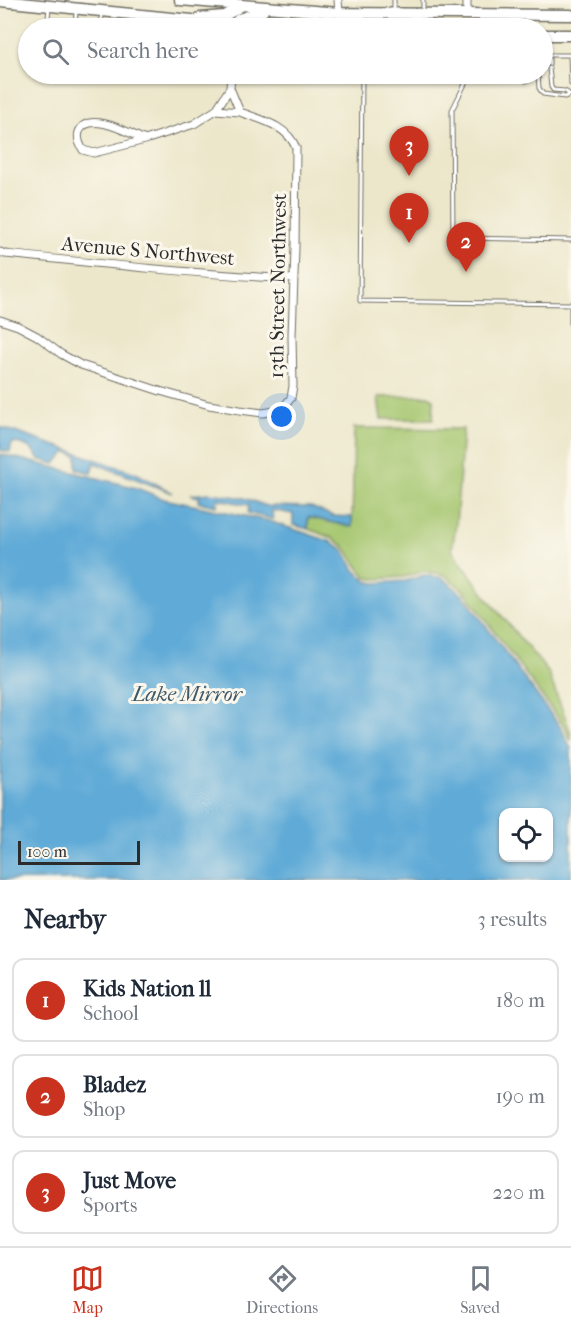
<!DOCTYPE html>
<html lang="en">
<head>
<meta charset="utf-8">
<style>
  :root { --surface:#fff; --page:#f6f6f7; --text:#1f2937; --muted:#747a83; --line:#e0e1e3; --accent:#c8321e }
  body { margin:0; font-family:"IM FELL French Canon",serif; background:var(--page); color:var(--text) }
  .controls { position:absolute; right:18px; bottom:18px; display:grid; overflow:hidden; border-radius:12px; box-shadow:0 2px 4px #0004 }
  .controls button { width:54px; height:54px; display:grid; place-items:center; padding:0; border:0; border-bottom:2px solid var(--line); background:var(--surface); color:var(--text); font:30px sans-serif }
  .scale { position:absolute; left:18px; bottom:15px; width:122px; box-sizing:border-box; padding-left:6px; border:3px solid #2b2b2b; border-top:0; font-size:16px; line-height:21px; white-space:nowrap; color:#2b2b2b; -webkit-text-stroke:4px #fbf7ec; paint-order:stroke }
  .you { position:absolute; left:282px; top:417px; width:21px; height:21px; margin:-15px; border:4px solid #fff; border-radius:50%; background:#1a73e8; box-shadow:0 0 0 9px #1a73e833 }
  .badge { display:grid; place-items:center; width:39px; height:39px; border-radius:50%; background:var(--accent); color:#fff; font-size:20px; font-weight:700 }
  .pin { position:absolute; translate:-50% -50px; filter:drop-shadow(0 2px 3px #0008) }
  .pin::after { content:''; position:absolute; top:32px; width:21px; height:18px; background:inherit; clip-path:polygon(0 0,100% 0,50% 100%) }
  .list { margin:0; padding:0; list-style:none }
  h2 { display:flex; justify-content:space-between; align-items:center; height:78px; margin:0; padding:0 24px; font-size:26px }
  h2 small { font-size:20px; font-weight:400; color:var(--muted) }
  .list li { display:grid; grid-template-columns:39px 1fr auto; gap:18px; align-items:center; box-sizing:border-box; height:84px; margin:0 12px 12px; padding:0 12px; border:2px solid var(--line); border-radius:12px }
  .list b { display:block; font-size:22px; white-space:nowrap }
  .list p { margin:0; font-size:20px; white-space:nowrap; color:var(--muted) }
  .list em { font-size:20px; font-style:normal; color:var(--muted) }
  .icon { flex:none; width:33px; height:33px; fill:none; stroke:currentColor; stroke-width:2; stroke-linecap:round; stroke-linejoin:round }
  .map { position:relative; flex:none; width:571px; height:880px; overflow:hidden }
  .search { position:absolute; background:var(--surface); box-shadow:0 2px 4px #0004; left:18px; right:18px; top:18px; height:66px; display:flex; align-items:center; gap:15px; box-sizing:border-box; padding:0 21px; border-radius:33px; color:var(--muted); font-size:22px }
  .sheet { height:366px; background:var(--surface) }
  nav { display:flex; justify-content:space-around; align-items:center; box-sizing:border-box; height:84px; border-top:2px solid var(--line); background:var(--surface); font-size:16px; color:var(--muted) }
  nav a { display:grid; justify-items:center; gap:3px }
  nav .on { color:var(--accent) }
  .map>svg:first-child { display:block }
  .green { fill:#a5c66e; stroke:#68784c; stroke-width:1.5 }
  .water { fill:#5faad7; stroke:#456a81; stroke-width:1.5; fill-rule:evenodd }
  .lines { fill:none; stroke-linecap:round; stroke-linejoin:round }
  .lane-casing { stroke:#6f6d63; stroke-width:5 }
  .street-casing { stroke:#6f6d63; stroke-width:9 }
  .primary-casing { stroke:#6f6d63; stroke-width:13 }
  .lane { stroke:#fff; stroke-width:3 }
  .street { stroke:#fff; stroke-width:7 }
  .primary { stroke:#fff; stroke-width:10 }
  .labels { text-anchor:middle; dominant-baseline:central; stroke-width:6; stroke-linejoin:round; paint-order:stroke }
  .street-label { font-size:20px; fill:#2b2b2b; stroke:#fbf7ec }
  .water-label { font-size:21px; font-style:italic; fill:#3d5767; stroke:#fbf7ec }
</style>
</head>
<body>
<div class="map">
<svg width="571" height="880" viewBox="0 0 571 880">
  <rect width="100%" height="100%" fill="#fbf7ec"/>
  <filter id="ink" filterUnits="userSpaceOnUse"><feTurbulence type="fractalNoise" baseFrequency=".0167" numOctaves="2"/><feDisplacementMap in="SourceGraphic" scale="12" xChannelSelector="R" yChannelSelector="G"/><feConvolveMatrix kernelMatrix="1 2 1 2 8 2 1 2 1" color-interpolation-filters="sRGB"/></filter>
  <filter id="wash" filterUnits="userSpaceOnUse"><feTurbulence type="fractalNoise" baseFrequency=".008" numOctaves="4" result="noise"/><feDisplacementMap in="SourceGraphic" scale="24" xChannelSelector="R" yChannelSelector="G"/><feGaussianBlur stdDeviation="1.35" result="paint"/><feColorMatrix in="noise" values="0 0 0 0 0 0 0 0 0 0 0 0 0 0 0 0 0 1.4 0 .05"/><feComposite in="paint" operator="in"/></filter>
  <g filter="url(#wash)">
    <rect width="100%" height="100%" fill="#ece7ca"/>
    <!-- green -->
    <path class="green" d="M428,396L434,399L433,419H381L378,397Z
      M354,428L463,429L456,524L452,550L487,598L548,672L571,733V741L564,726L466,593L445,575L425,571L404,577L374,579L367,578L358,567L344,546L330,537L308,529V517L352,527Z"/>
    <!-- water -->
    <path class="water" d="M0,427L136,473L173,493L94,463L92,473L77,469V456L67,452L55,464L38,459C33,447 24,443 12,443L10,452L0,450Z
      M0,454L137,488L164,499L269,521L329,541L343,549L355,570L366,581L374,583L405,581L424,575L443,578L464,596L561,728L571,749V880H0ZM548,812V858H504V812Z
      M210,493L244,498L267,506L311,507L333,516L352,517V527L308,517V529L293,525V514L272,510L273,519L248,513L249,505L217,499V506L198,502L200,497L190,495Z"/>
  </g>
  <g filter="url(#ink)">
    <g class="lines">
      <defs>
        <path id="lane" d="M423,0V10
          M394,10V0
          M48,22L75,25
          M47,28L49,8
          M75,28L76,12
          M101,28L102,14
          M138,28L139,17
          M542,55H570L571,84
          M549,55V64
          M549,68L551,87L553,90L565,91L569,94
          M362,74L360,301L571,304V326
          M461,74V77L467,80
          M475,74V77L467,80L452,110L453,238L571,240
          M526,74V81
          M538,74L539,88L543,94L565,97L571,94"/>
        <path id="street" d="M338,0L339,13
          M467,0V15
          M216,110L230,88
          M145,140C131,134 88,109 79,132C77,138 80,145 83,150L94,153L145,140L194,124L216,110L240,112
          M0,252L5,254C102,264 198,274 294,279
          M0,320L18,326L37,336L61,354L81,365L160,391L209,405L240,410L263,413L281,410L291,398L293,386L292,336L295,248L296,148C287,125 261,120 240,112L230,88L231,74"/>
        <path id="primary" d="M180,0L339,13L571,15
          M0,1L273,28
          M200,18L224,16L241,6
          M232,26L239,19L263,11
          M542,35H571"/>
      </defs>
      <!-- lane casing -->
      <use href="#lane" class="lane-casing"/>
      <!-- street casing -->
      <use href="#street" class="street-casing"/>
      <!-- primary casing -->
      <use href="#primary" class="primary-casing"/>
      <!-- lane -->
      <use href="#lane" class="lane"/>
      <!-- street -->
      <use href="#street" class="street"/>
      <!-- primary -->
      <use href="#primary" class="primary"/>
    </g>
  </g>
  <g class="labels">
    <!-- street labels -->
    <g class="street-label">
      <text transform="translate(148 251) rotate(5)">Avenue S Northwest</text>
      <text transform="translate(278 286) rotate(-89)">13th Street Northwest</text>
    </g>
    <!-- water labels -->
    <g class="water-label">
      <text x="187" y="694">Lake Mirror</text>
    </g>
  </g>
</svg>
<div class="controls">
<button><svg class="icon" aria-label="locate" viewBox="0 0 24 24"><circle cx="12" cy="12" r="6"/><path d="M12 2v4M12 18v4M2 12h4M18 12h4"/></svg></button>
</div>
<div class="scale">100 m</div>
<div class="you"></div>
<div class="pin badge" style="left:409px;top:243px">1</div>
<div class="pin badge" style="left:466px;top:272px">2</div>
<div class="pin badge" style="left:409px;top:176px">3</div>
<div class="search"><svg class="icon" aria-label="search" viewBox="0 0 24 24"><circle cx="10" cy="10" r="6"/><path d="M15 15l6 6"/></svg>Search here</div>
</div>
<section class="sheet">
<h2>Nearby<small>3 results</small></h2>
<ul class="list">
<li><span class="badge">1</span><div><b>Kids Nation ll</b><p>School</p></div><em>180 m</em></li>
<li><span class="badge">2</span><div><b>Bladez</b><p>Shop</p></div><em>190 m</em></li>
<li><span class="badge">3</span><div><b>Just Move</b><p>Sports</p></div><em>220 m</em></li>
</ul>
</section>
<nav>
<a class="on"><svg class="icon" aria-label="map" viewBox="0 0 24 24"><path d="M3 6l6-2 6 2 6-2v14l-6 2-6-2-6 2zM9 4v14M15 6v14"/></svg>Map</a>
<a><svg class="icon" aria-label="directions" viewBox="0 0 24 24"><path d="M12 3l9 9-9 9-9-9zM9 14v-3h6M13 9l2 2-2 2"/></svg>Directions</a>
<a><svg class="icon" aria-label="saved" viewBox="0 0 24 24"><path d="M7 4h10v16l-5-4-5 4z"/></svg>Saved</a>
</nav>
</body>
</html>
